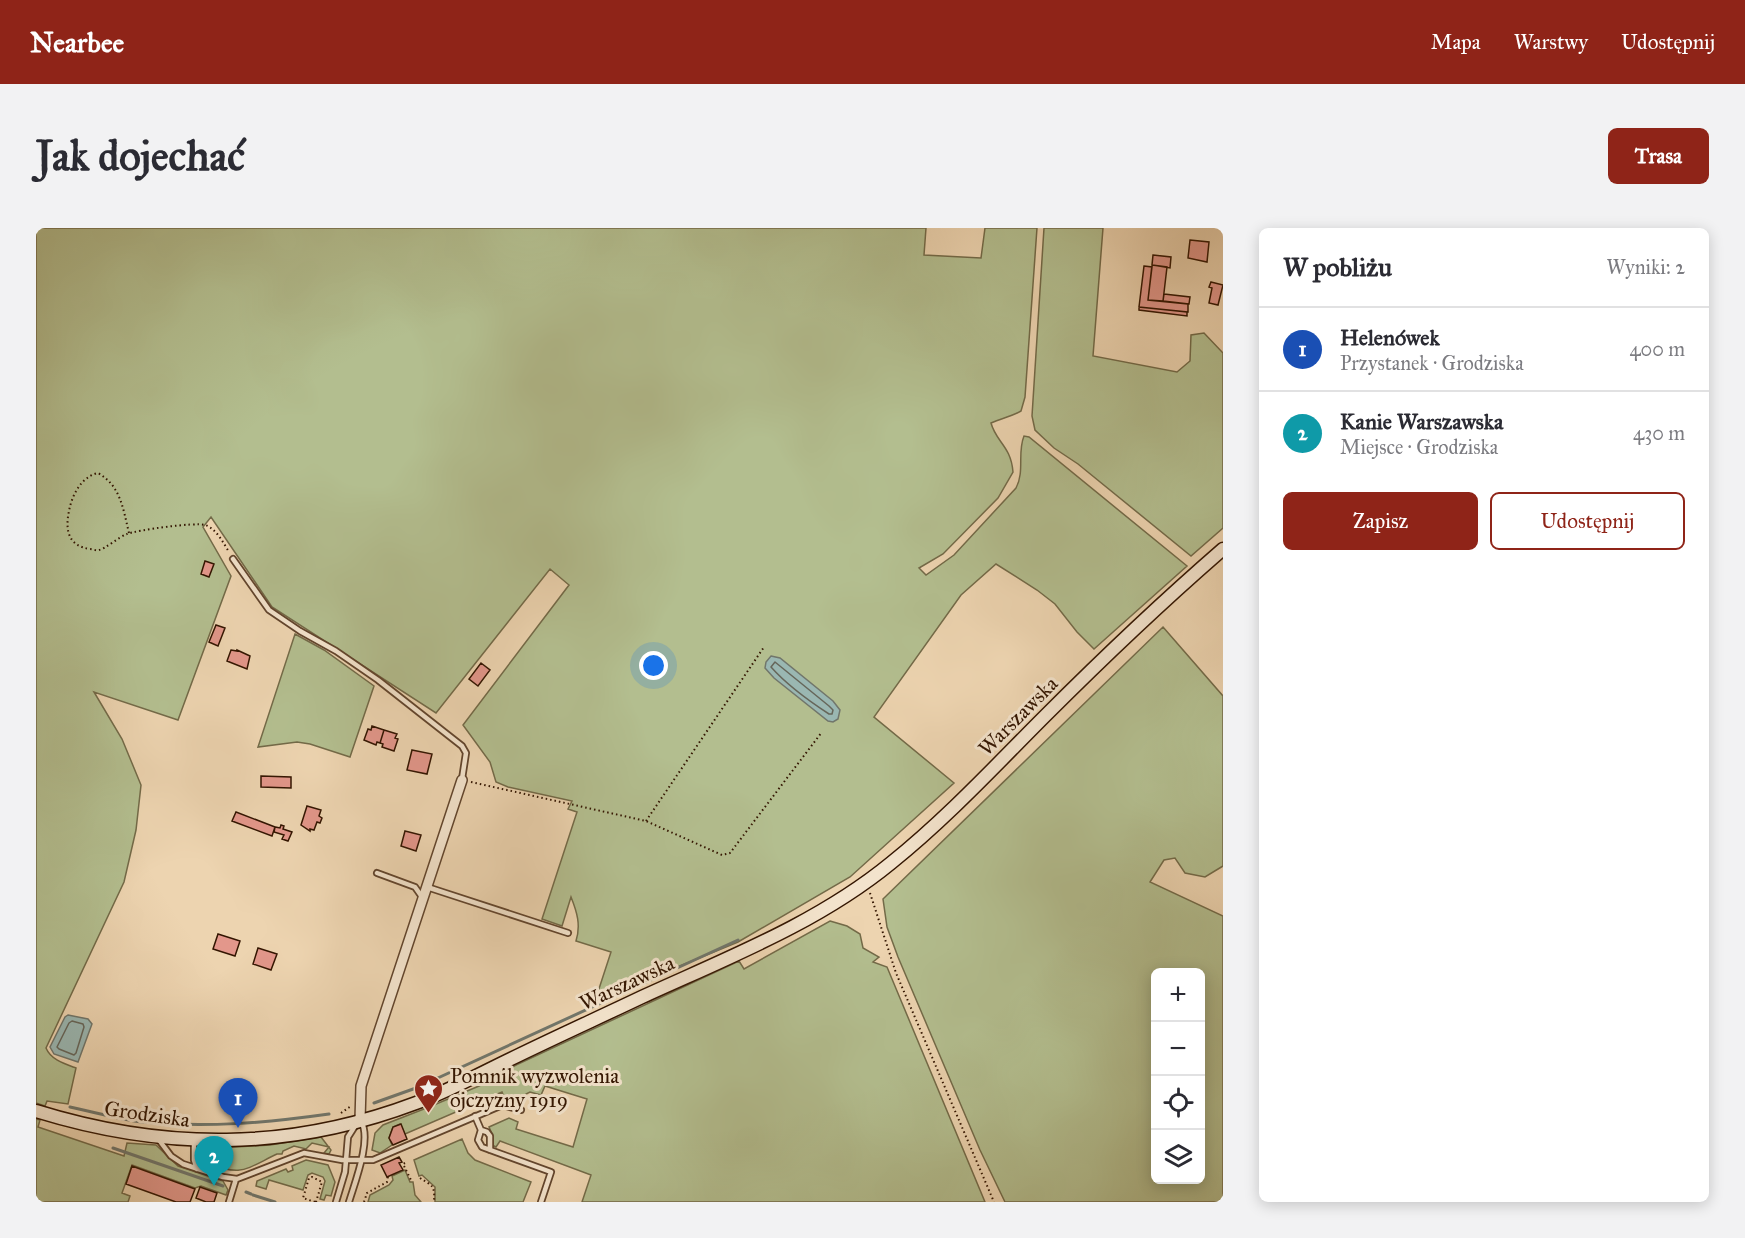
<!DOCTYPE html>
<html lang="pl">
<head>
<meta charset="utf-8">
<style>
  :root { --surface:#fff; --page:#f2f2f3; --text:#2b2b33; --muted:#7c7c81; --line:#e1e1e2; --accent:#8f2418 }
  body { margin:0; font-family:"IM FELL Great Primer",serif; background:var(--page); color:var(--text) }
  .controls { position:absolute; right:18px; bottom:18px; display:grid; overflow:hidden; border-radius:9px; box-shadow:0 3px 15px #0003 }
  .controls button { width:54px; height:54px; display:grid; place-items:center; padding:0; border:0; border-bottom:2px solid var(--line); background:var(--surface); color:var(--text); font:30px sans-serif }
  .you { position:absolute; left:618px; top:438px; width:21px; height:21px; margin:-15px; border:4px solid #fff; border-radius:50%; background:#1a73e8; box-shadow:0 0 0 9px #1a73e833 }
  .badge { display:grid; place-items:center; width:39px; height:39px; border-radius:50%; background:var(--accent); color:#fff; font-size:20px; font-weight:700 }
  .pin { position:absolute; translate:-50% -50px; filter:drop-shadow(0 2px 3px #0008) }
  .pin::after { content:''; position:absolute; top:32px; width:21px; height:18px; background:inherit; clip-path:polygon(0 0,100% 0,50% 100%) }
  .list { margin:0; padding:0; list-style:none }
  h2 { display:flex; justify-content:space-between; align-items:center; height:78px; margin:0; padding:0 24px; font-size:26px }
  h2 small { font-size:20px; font-weight:400; color:var(--muted) }
  .list li { display:grid; grid-template-columns:39px 1fr auto; gap:18px; align-items:center; box-sizing:border-box; height:84px; padding:0 24px; border-top:2px solid var(--line) }
  .list b { display:block; font-size:22px; white-space:nowrap }
  .list p { margin:0; font-size:20px; white-space:nowrap; color:var(--muted) }
  .list em { font-size:20px; font-style:normal; color:var(--muted) }
  .actions { display:flex; gap:12px; padding:18px 24px }
  .actions a { flex:1; padding:14px 0; border:2px solid var(--accent); border-radius:9px; text-align:center; font-size:21px; color:var(--accent) }
  .actions .main { background:var(--accent); color:#fff }
  .icon { flex:none; width:33px; height:33px; fill:none; stroke:currentColor; stroke-width:2; stroke-linecap:round; stroke-linejoin:round }
  .map { position:relative; flex:none; width:1187px; height:974px; overflow:hidden; border-radius:9px }
  header { display:flex; align-items:center; gap:36px; box-sizing:border-box; height:84px; padding:0 30px; background:var(--accent); color:#fff }
  header strong { font-size:28px }
  nav { display:flex; gap:33px; margin-inline-start:auto; font-size:21px }
  .intro { display:flex; align-items:center; justify-content:space-between; box-sizing:border-box; height:144px; padding:0 36px }
  h1 { margin:0; font-size:42px }
  .button { padding:15px 27px; border-radius:9px; background:var(--accent); color:#fff; font-size:21px; font-weight:700 }
  main { display:flex; gap:36px; padding:0 36px }
  aside { flex:1; background:var(--surface); border-radius:9px; box-shadow:0 3px 15px #0003 }
  .map>svg:first-child { display:block }
  .green { fill:#b3be8f; stroke:#736a48; stroke-width:1.5; fill-rule:evenodd }
  .water { fill:#9ab7b2; stroke:#71766b; stroke-width:1.5 }
  .lines { fill:none; stroke-linecap:round; stroke-linejoin:round }
  .shore { stroke:#66665a; stroke-width:1.5 }
  .stream { stroke:#71766b; stroke-width:3 }
  .building { fill:#e3978b; stroke:#331501; stroke-width:1.5 }
  .lane-casing { stroke:#62452d; stroke-width:8 }
  .street-casing { stroke:#62452d; stroke-width:12 }
  .secondary-casing { stroke:#331501; stroke-width:15 }
  .path { stroke:#331501; stroke-width:2; stroke-dasharray:1.5 3; stroke-linecap:butt }
  .lane { stroke:#f3e3cc; stroke-width:4.5 }
  .street { stroke:#f3e3cc; stroke-width:9 }
  .secondary { stroke:#f3e3cc; stroke-width:12 }
  .labels { text-anchor:middle; dominant-baseline:central; stroke-width:6; stroke-linejoin:round; paint-order:stroke }
  .street-label { font-size:21px; fill:#331501; stroke:#f3e3cc }
  .poi-label { font-size:21px; fill:#331501; stroke:#f3e3cc; text-anchor:start }
</style>
</head>
<body>
<header>
<strong>Nearbee</strong>
<nav><a>Mapa</a><a>Warstwy</a><a>Udostępnij</a></nav>
</header>
<div class="intro"><h1>Jak dojechać</h1><a class="button">Trasa</a></div>
<main>
<div class="map">
<svg width="1187" height="974" viewBox="0 0 1187 974">
  <rect width="100%" height="100%" fill="#edd4b0"/>
  <filter id="stains"><feTurbulence type="fractalNoise" baseFrequency=".00333" numOctaves="4"/><feColorMatrix values="0 0 0 0 .2 0 0 0 0 .09 0 0 0 0 .02 0 0 0 .5 -.17"/></filter>
  <radialGradient id="worn" r=".72"><stop offset=".6" stop-color="#630" stop-opacity="0"/><stop offset="1" stop-color="#630" stop-opacity=".3"/></radialGradient>
  <!-- green -->
  <path class="green" d="M0,0H890L888,27L945,30L949,0H1001L989,169L985,183C975,189 965,190 955,195C960,214 975,218 977,244L962,270L907,326L883,340L890,347L918,327L980,260C989,243 981,225 988,208L993,209L1151,338L1058,421L1041,404L1019,376L1001,362L960,336L925,367L838,489L918,555L814,649L702,714L559,773L575,724L540,713C545,697 541,684 535,669L526,698L506,691L541,584L532,581L536,573L472,559L460,554L454,534L427,497L533,357L514,341L400,485L236,379L175,289L167,299L195,348L142,492L58,464L86,511L105,557L100,602L88,654L10,820C15,832 29,836 40,840L32,876L11,873L9,878L0,875Z
    M1008,0H1067L1057,128L1141,144L1154,133L1155,107L1168,105L1187,125V300L1155,328L1042,236L1018,220L999,202L996,188Z
    M1127,399L1187,468V638L1169,649L1149,645L1139,630L1128,632L1114,654L1187,688V974H969L944,922L862,729L851,699L847,671ZM1120,744H1164V952H1120Z
    M259,406L288,422L338,458L314,529L274,516L261,514L222,519Z
    M794,693L811,698L824,706L827,720L843,729L837,734L851,739L949,974H546L555,947L464,913L460,919L456,917V906L453,899L473,890L482,894L480,901L537,919L551,871L509,858L505,867L494,864L490,866L486,878L471,876L466,864L369,906L364,896L357,899L353,910L356,917L344,925L336,922L339,905L347,897L393,879L443,858L480,837L703,733L708,741Z
    M0,891L4,892L2,899L88,928L91,915L120,917L142,938L187,953L192,962L190,967L165,958L159,960L96,937L86,965L94,968L92,974H0Z
    M285,909L295,922L293,926L288,925L293,919L276,915L270,921L258,918L247,923L246,926H241C206,943 207,948 168,935L162,924L165,921L234,917Z
    M426,911L432,925L439,932L495,954L487,974H399V959L386,947L383,948L378,932Z
    M270,932L292,937L299,954L295,968L290,967L288,972L284,971L289,953L287,949L276,945L272,947L267,962L233,952L230,961L220,958L221,953L250,941L252,944L257,942L256,938Z
    M369,942L374,954H377L379,967L385,974H332L334,967L353,957L357,952L356,948Z"/>
  <!-- water -->
  <path class="water" d="M735,428L744,430L797,473L804,482L802,491L797,494L792,493L738,450L729,440L730,434Z
    M32,787L52,791L56,796L42,834L18,826L14,819L29,789Z"/>
  <g class="lines">
    <!-- shore -->
    <path class="shore" d="M739,434L793,478L797,482L796,486H793C773,473 751,457 735,439Z
      M36,793L47,796L48,799L40,825L38,827L23,821L21,819L33,795Z"/>
    <!-- stream -->
    <path class="stream" d="M338,875L380,860L702,712
      M34,879C58,884 82,891 106,894C170,900 229,895 293,886
      M77,920L187,958
      M210,964L215,966
      M217,967L239,974"/>
  </g>
  <!-- building -->
  <path class="building" d="M1154,12L1173,14L1171,34L1152,30Z
    M1117,27L1135,29L1134,40L1116,37Z
    M1116,37L1131,39L1127,73L1112,72Z
    M1108,38L1116,39L1112,72L1152,76V84L1103,79Z
    M1175,54L1187,57L1182,77L1173,75L1176,60L1173,59Z
    M1128,66L1154,69L1153,76L1127,73Z
    M1103,79L1151,84V88L1103,82Z
    M169,333L178,336L173,349L165,346Z
    M180,397L189,400L182,418L173,414Z
    M195,422L201,423V422L214,428L211,441L191,433Z
    M445,435L454,442L442,458L433,451Z
    M336,498L348,502L344,515L341,514L340,517L328,512L332,501L335,502Z
    M348,502L361,506L359,510L362,511L358,523L346,519L347,516L344,515Z
    M376,522L396,526L391,546L371,542Z
    M225,548L255,549V560L225,559Z
    M271,578L285,582L283,588L286,590L284,595L281,594L278,602L274,601V603L265,597Z
    M200,584L239,599L236,608L196,593Z
    M245,597L248,598L247,601L256,604L252,613L246,611L248,607L238,604L239,599L244,600Z
    M369,603L385,607L380,623L365,618Z
    M182,706L204,713L199,728L177,721Z
    M222,720L241,726L235,742L217,736Z
    M365,896L371,911L357,917L353,910L357,899Z
    M363,929L366,934L363,935L367,942L351,949L345,937Z
    M96,938L159,961L154,974H140L90,956Z
    M164,959L181,965L178,974H170L160,970Z"/>
  <g class="lines">
    <defs>
      <path id="lane" d="M197,331L233,382L264,403L300,423L342,452L426,518L430,525L426,551
        M341,645L379,659L386,669
        M391,659L532,705
        M439,888L445,902L451,904L454,908V922
        M445,902L442,912L446,919L515,944L505,974
        M123,912L135,928L147,936L187,949L201,951L268,925L306,932H337L464,878H470L485,882
        M158,913V932L161,941
        M193,974L200,951
        M300,974L309,944L312,909L319,898
        M313,974C319,954 336,911 325,893"/>
      <path id="street" d="M324,892L325,858L426,552"/>
      <path id="secondary" d="M0,883C129,923 253,923 380,875C415,862 447,844 481,828C522,808 564,789 606,769C691,730 782,695 855,635C911,590 960,537 1010,487C1067,430 1126,374 1187,321"/>
    </defs>
    <!-- lane casing -->
    <use href="#lane" class="lane-casing"/>
    <!-- street casing -->
    <use href="#street" class="street-casing"/>
    <!-- secondary casing -->
    <use href="#secondary" class="secondary-casing"/>
    <!-- path -->
    <path class="path" d="M93,305C87,281 85,258 62,245C45,249 36,267 33,283C29,302 32,318 54,321C57,321 60,323 63,322C69,321 83,309 91,306C101,302 159,294 169,297C180,300 188,316 193,324
      M435,554L610,593L686,627L694,625L786,504
      M610,593L728,419
      M834,665L860,745L958,974
      M305,885L315,878
      M369,935L367,936L375,952H376
      M384,950C396,958 399,956 398,974
      M279,974L267,970L273,950L276,949L286,954L280,974
      M328,974L331,965L351,954L352,948"/>
    <!-- lane -->
    <use href="#lane" class="lane"/>
    <!-- street -->
    <use href="#street" class="street"/>
    <!-- secondary -->
    <use href="#secondary" class="secondary"/>
  </g>
  <!-- icons -->
  <defs>
    <symbol id="sight-pin" viewBox="-11 -11 22 30"><path d="M0 17L-7.5 6A9.5 9.5 0 1 1 7.5 6Z" fill="#8f2418" stroke="#f3e3cc"/><path d="M0-6L1.8-2.2L6-1.7L2.9 1.2L3.7 5.4L0 3.3L-3.7 5.4L-2.9 1.2L-6-1.7L-1.8-2.2Z" fill="#fff"/></symbol>
  </defs>
  <g fill-rule="evenodd">
    <use href="#sight-pin" x="376" y="844" width="33" height="45"/>
  </g>
  <g class="labels">
    <!-- street labels -->
    <g class="street-label">
      <text transform="translate(982 488) rotate(-45)">Warszawska</text>
      <text transform="translate(591 755) rotate(-25)">Warszawska</text>
      <text transform="translate(111 886) rotate(8)">Grodziska</text>
    </g>
    <!-- poi labels -->
    <g class="poi-label">
      <text x="414" y="848">Pomnik wyzwolenia<tspan x="414" dy="24">ojczyzny 1919</tspan></text>
    </g>
  </g>
  <rect width="100%" height="100%" filter="url(#stains)"/>
  <rect width="100%" height="100%" fill="url(#worn)"/>
</svg>
<div class="controls">
<button>+</button>
<button>−</button>
<button><svg class="icon" aria-label="locate" viewBox="0 0 24 24"><circle cx="12" cy="12" r="6"/><path d="M12 2v4M12 18v4M2 12h4M18 12h4"/></svg></button>
<button><svg class="icon" aria-label="layers" viewBox="0 0 24 24"><path d="M12 4l9 5-9 5-9-5zM3 14l9 5 9-5"/></svg></button>
</div>
<div class="you"></div>
<div class="pin badge" style="left:202px;top:900px;background:#1a4fb4">1</div>
<div class="pin badge" style="left:178px;top:958px;background:#0f9aa8">2</div>
</div>
<aside>
<h2>W pobliżu<small>Wyniki: 2</small></h2>
<ul class="list">
<li><span class="badge" style="background:#1a4fb4">1</span><div><b>Helenówek</b><p>Przystanek · Grodziska</p></div><em>400 m</em></li>
<li><span class="badge" style="background:#0f9aa8">2</span><div><b>Kanie Warszawska</b><p>Miejsce · Grodziska</p></div><em>430 m</em></li>
</ul>
<div class="actions"><a class="main">Zapisz</a><a>Udostępnij</a></div>
</aside>
</main>
</body>
</html>
